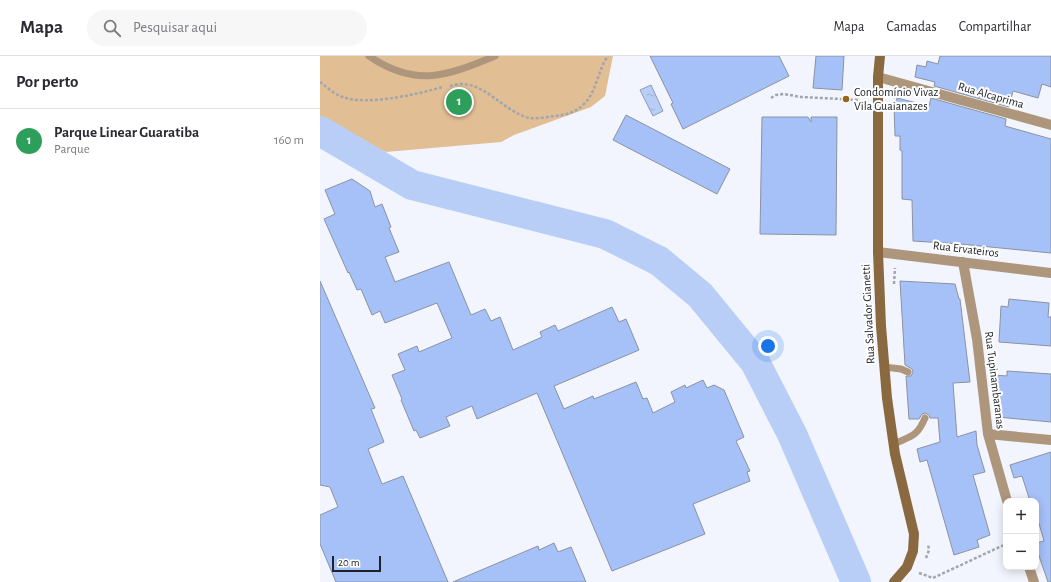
<!DOCTYPE html>
<html lang="pt">
<head>
<meta charset="utf-8">
<style>
  :root { --surface:#fff; --page:#f7f7f7; --text:#2b2b33; --muted:#7c7c81; --line:#e1e1e2; --accent:#111827 }
  body { margin:0; font-family:"Alegreya Sans",sans-serif; background:var(--page); color:var(--text) }
  .controls { position:absolute; right:12px; bottom:12px; display:grid; overflow:hidden; border-radius:8px; box-shadow:0 2px 10px #0003 }
  .controls button { width:36px; height:36px; display:grid; place-items:center; padding:0; border:0; border-bottom:1px solid var(--line); background:var(--surface); color:var(--text); font:20px sans-serif }
  .scale { position:absolute; left:12px; bottom:10px; width:49px; box-sizing:border-box; padding-left:4px; border:2px solid #202329; border-top:0; font-size:11px; line-height:14px; white-space:nowrap; color:#202329; -webkit-text-stroke:3px #fff; paint-order:stroke }
  .you { position:absolute; left:448px; top:290px; width:14px; height:14px; margin:-10px; border:3px solid #fff; border-radius:50%; background:#1a73e8; box-shadow:0 0 0 6px #1a73e833 }
  .badge { display:grid; place-items:center; width:26px; height:26px; border-radius:50%; background:var(--accent); color:#fff; font-size:13px; font-weight:700 }
  .pin { position:absolute; translate:-50% -50%; border:2px solid #fff; box-shadow:0 1px 4px #0006 }
  .list { margin:0; padding:0; list-style:none }
  h2 { display:flex; justify-content:space-between; align-items:center; height:52px; margin:0; padding:0 16px; font-size:17px }
  h2 small { font-size:13px; font-weight:400; color:var(--muted) }
  .list li { display:grid; grid-template-columns:26px 1fr auto; gap:12px; align-items:center; box-sizing:border-box; height:64px; padding:0 16px; border-top:1px solid var(--line) }
  .list b { display:block; font-size:15px; white-space:nowrap }
  .list p { margin:0; font-size:13px; white-space:nowrap; color:var(--muted) }
  .list em { font-size:13px; font-style:normal; color:var(--muted) }
  .icon { flex:none; width:22px; height:22px; fill:none; stroke:currentColor; stroke-width:2; stroke-linecap:round; stroke-linejoin:round }
  .map { position:relative; flex:none; width:731px; height:526px; overflow:hidden }
  header { display:flex; align-items:center; gap:24px; box-sizing:border-box; height:56px; padding:0 20px; background:var(--surface); border-bottom:1px solid var(--line) }
  header strong { font-size:19px }
  nav { display:flex; gap:22px; margin-inline-start:auto; font-size:14px }
  .search { width:280px; height:36px; background:var(--page); display:flex; align-items:center; gap:10px; box-sizing:border-box; padding:0 14px; border-radius:22px; color:var(--muted); font-size:15px }
  main { display:flex }
  aside { flex:1; background:var(--surface) }
  .map>svg:first-child { display:block }
  .green { fill:#e2be94 }
  .water { fill:url(#water-ripples); stroke:#8a9bb9 }
  .lines { fill:none; stroke-linecap:round; stroke-linejoin:round }
  .river { stroke:#b8cef7; stroke-width:30 }
  .building { fill:#a6c1f8; stroke:#8a92a2 }
  .path { stroke:#a2a5ac; stroke-width:2.5; stroke-dasharray:3 2; stroke-linecap:butt }
  .lane { stroke:#ae967c; stroke-width:7 }
  .street { stroke:#ae967c; stroke-width:10 }
  .secondary { stroke:#8a6941; stroke-width:10 }
  .poi-dot { fill:#99651c; stroke:#fff; stroke-width:1.5 }
  .labels { text-anchor:middle; dominant-baseline:central; stroke-width:4; stroke-linejoin:round; paint-order:stroke }
  .poi-label { font-size:12px; fill:#202329; stroke:#fff; text-anchor:start }
  .street-label { font-size:12px; fill:#202329; stroke:#fff }
</style>
</head>
<body>
<header>
<strong>Mapa</strong>
<div class="search"><svg class="icon" aria-label="search" viewBox="0 0 24 24"><circle cx="10" cy="10" r="6"/><path d="M15 15l6 6"/></svg>Pesquisar aqui</div>
<nav><a>Mapa</a><a>Camadas</a><a>Compartilhar</a></nav>
</header>
<main>
<aside>
<h2>Por perto<small></small></h2>
<ul class="list">
<li><span class="badge" style="background:#2e9e5b">1</span><div><b>Parque Linear Guaratiba</b><p>Parque</p></div><em>160 m</em></li>
</ul>
</aside>
<div class="map">
<svg width="731" height="526" viewBox="0 0 731 526">
  <defs>
    <pattern id="water-ripples" width="26" height="14" patternUnits="userSpaceOnUse"><rect width="26" height="14" fill="#b8cef7"/><path d="M2 4q2-2 4 0t4 0M15 11q2-2 4 0t4 0" fill="none" stroke="#9eb1d4"/></pattern>
  </defs>
  <rect width="100%" height="100%" fill="#f2f5fd"/>
  <!-- green -->
  <path class="green" d="M0,0H293L285,40L271,51L194,79L181,86L66,96L0,66Z"/>
  <!-- water -->
  <path class="water" d="M331,29L343,55L333,60L320,34Z"/>
  <g class="lines">
    <!-- river -->
    <path class="river" d="M0,75L92,129L285,178L339,205L380,239L435,306L472,378L536,526"/>
  </g>
  <!-- building -->
  <path class="building" d="M330,0H459L469,20L363,73L351,48L353,47Z
    M496,0H524L522,34L493,32Z
    M620,0H731V31L722,28L718,42L693,35L689,51L614,30L615,26L595,21L597,9L606,11L607,5L618,8Z
    M577,42L609,50L611,42L686,63L685,70L731,83V197L640,188L593,185L592,144L582,143V95L580,94V80H575L574,49Z
    M306,59L410,113L397,138L293,84Z
    M442,61H488L491,66V61H517L516,179L440,178Z
    M32,123L50,135L55,151L62,148L71,171L69,172L79,196L65,201L75,226L129,206L151,259L165,253L171,265L180,261L193,294L222,281L220,276L235,269L238,275L292,251L299,266L306,263L319,294L234,330L244,353L273,340L274,343L316,326L323,343L327,342L333,357L355,346L351,336L365,329L366,332L383,324L387,332L394,329L404,334L424,381L416,385L430,415L427,416L430,425L373,448L385,478L292,515L217,337L157,363L152,350L126,361L130,370L100,382L96,374L94,375L86,356L81,344L82,343L72,319L85,314L78,298L97,290L99,296L132,282L117,247L65,267L60,255L52,259L41,233L37,234L29,216L28,217L4,163L15,158L5,134Z
    M0,225L55,352L51,353L64,386L48,393L62,428L83,420L128,526H16L0,488V459L18,451L10,431L0,429Z
    M580,225L635,228L639,243H640L650,326L633,327L637,381L656,375L657,389L665,416L653,419L670,479L657,484L659,491L634,499L607,404L600,406L597,393L620,386L618,362H610L609,359L605,357L602,358L599,363H589L586,320H591L593,316L592,313L585,309Z
    M689,243L729,247L728,261H731V290L679,286L681,250L688,251Z
    M687,315L731,318V366L677,361L673,319L687,320Z
    M731,396V526H728L716,491V487L724,485L716,457V445H710L702,420L694,422L690,409Z
    M234,487L238,496L251,491L266,526H133L218,490L219,494Z"/>
  <g class="lines">
    <!-- path -->
    <path class="path" d="M0,26C7,31 15,39 23,41C47,50 98,38 123,31
      M130,30C133,29 138,28 142,28C166,28 185,56 209,62C216,63 226,61 234,60C247,59 257,56 266,46C277,33 278,14 288,0
      M451,42L456,39L464,38L481,41L540,44
      M574,228L575,212
      M606,502L609,494L608,488
      M599,517L613,522L686,488"/>
    <!-- lane -->
    <path class="lane" d="M49,0C96,32 127,20 175,0
      M564,311L581,313L588,316
      M574,388C591,380 597,381 605,362"/>
    <!-- street -->
    <path class="street" d="M558,21L731,69
      M558,196L731,217
      M643,206L657,283L668,378L687,445
      M668,378L731,384
      M709,511L714,526"/>
    <!-- secondary -->
    <path class="secondary" d="M560,0L558,21V196L561,270L567,342L575,398L594,478L593,495L587,511L574,526"/>
  </g>
  <!-- markers -->
  <circle class="poi-dot" cx="526" cy="43" r="4"/>
  <g class="labels">
    <!-- poi labels -->
    <g class="poi-label">
      <text x="534" y="36">Condomínio Vivaz<tspan x="534" dy="14">Vila Guaianazes</tspan></text>
    </g>
    <!-- street labels -->
    <g class="street-label">
      <text transform="translate(671 39) rotate(16)">Rua Alcaprima</text>
      <text transform="translate(646 193) rotate(7)">Rua Ervateiros</text>
      <text transform="translate(548 258) rotate(-93)">Rua Salvador Gianetti</text>
      <text transform="translate(675 324) rotate(83)">Rua Tupinambaranas</text>
    </g>
  </g>
</svg>
<div class="controls">
<button>+</button>
<button>−</button>
</div>
<div class="scale">20 m</div>
<div class="you"></div>
<div class="pin badge" style="left:139px;top:46px;background:#2e9e5b">1</div>
</div>
</main>
</body>
</html>
